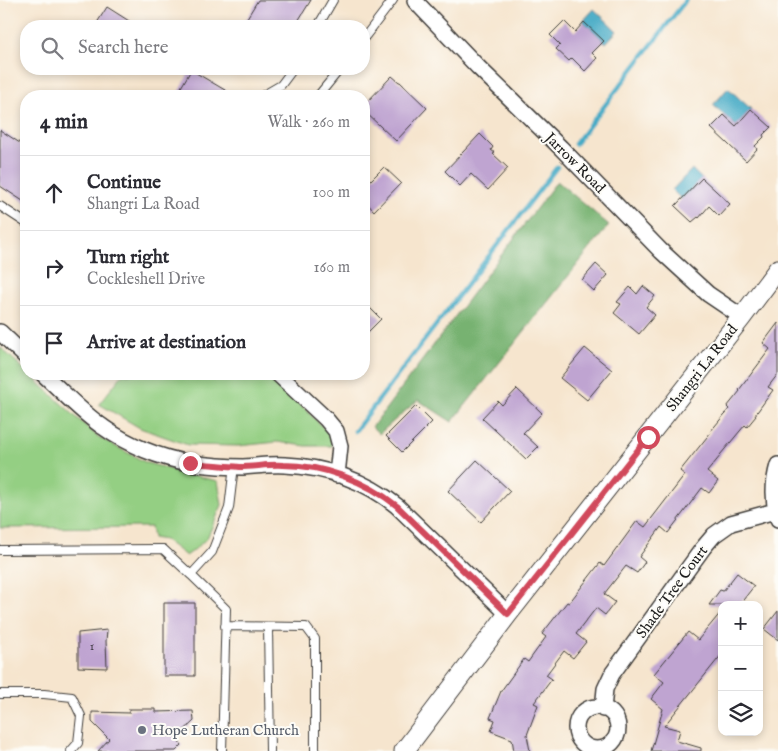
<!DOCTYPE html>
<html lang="en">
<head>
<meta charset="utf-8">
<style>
  :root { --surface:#fff; --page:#f7f7f7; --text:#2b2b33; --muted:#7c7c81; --line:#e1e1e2 }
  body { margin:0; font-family:"IM FELL English",serif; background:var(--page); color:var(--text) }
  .controls { position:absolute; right:15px; bottom:15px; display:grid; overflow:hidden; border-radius:10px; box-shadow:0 2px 8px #0003 }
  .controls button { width:45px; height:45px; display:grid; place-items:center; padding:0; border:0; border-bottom:1px solid var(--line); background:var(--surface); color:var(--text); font:25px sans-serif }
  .stop { position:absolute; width:15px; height:15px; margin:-11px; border:4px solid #d1495b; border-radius:50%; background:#fff }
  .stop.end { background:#d1495b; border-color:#fff; box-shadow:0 1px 5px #0008 }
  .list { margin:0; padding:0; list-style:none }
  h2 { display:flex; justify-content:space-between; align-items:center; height:65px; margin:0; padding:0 20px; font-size:21px }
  h2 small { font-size:16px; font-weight:400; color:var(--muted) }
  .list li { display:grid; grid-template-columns:32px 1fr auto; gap:15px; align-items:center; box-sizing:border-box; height:75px; padding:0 20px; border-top:1px solid var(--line) }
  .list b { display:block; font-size:19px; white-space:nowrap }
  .list p { margin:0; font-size:16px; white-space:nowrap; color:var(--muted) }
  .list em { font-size:16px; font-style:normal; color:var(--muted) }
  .icon { flex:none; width:28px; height:28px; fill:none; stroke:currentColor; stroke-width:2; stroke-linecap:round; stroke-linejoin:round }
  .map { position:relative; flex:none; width:778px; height:751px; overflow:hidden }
  .search { position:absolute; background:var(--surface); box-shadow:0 2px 8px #0003; left:20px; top:20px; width:350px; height:55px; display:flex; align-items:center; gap:12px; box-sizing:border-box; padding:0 18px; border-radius:20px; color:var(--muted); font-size:19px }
  .panel { position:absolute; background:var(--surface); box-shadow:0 2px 8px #0003; left:20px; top:90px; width:350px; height:290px; border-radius:20px }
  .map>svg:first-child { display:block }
  .green { fill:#94cf83; stroke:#587650 }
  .forest { fill:#77b271; stroke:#4a6746 }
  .water { fill:#46abc6; stroke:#316471 }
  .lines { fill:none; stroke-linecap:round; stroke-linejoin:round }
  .stream { stroke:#46abc6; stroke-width:4.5 }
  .building { fill:#bfa4d1 }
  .service-casing { stroke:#3d3a37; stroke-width:10 }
  .minor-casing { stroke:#3d3a37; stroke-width:18 }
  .tertiary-casing { stroke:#3d3a37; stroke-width:21 }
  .service { stroke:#fff; stroke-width:8 }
  .minor { stroke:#fff; stroke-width:15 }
  .tertiary { stroke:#fff; stroke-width:19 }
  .route { stroke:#d1495b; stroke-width:6 }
  .worship-dot { fill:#6b7280; stroke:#fdfcf7; stroke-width:2 }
  .labels { text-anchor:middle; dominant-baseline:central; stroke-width:4; stroke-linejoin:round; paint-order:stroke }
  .number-label { font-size:12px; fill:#453e49 }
  .street-label { font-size:15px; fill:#1c1c1c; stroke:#fdfcf7 }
  .worship-label { font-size:15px; fill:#5b616d; stroke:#fdfcf7; text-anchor:start }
</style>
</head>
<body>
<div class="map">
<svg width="778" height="751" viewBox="0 0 778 751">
  <rect width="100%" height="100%" fill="#fdfcf7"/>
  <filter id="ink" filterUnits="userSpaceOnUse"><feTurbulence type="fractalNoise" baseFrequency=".02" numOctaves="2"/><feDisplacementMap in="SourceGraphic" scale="10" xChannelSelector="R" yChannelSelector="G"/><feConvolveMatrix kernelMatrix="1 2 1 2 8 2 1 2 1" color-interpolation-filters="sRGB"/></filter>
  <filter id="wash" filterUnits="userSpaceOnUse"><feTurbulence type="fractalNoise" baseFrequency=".0096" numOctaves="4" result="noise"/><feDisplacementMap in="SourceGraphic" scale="20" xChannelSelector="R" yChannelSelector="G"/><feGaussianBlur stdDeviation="1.12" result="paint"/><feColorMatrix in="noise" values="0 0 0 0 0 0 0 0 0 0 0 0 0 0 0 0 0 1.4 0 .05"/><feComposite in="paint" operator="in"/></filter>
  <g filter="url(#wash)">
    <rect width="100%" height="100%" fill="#f6e5ce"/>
    <!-- green -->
    <path class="green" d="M0,347L26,371V374H29L98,437L147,463L200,477L218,481L222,505L207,538L193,551L186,556L165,540L153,538L151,527L0,528Z
      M123,374H270L330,434L332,446H306L277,442L238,446L188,445L140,428L99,404Z"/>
    <!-- forest -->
    <path class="forest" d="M557,181L609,225L452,422L418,400L379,434L372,427Z"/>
    <!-- water -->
    <path class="water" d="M594,9L617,31L606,43L583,21Z
      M728,88L751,109L736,126L713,105Z
      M692,169L702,179L681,199L672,190Z"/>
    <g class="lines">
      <!-- stream -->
      <path class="stream" d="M575,144L686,0
        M355,431L557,167"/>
    </g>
    <g id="blocks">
      <!-- building -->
      <path class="building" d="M258,0H311L295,26H242Z
        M107,7L137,26H95Z
        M564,21L575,32L584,22L604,41L592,53L597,58L585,71L572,58L569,61L556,49L560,45L550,35Z
        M191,70L235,96H176Z
        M392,76L399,82H400L427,108L396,141L364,111V105Z
        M751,109L771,127L763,135L764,137L755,146L757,149L746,161L711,128L724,115L736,126Z
        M0,130L26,147V203L0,186Z
        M480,134L493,147L491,150L495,153L493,154L508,168L488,190L471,174L460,186L445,171Z
        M384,167L401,183L374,211L364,200V187Z
        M702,178L730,204L719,216L709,206L699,218L698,217L692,222L675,206Z
        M596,264L608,275L594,291L582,280Z
        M643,286L655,296L646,307L655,315L639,334L614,313L621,304L617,302L630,287L637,294Z
        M364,302L381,319L364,336Z
        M778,323V374L768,387L773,390L755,415L756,416L747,427L745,425L720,455H721L707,472L718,481L709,493L702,488L668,533L661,527L639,557L645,562L637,573L626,566L604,594L615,602L605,615L596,608L576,634L586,642L573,658L564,651L546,675L552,679L534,703L538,705L527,735L530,751H514L512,739L491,731L495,720L490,718L501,691L524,659L528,662L546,637L542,634L567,602L569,603L600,563L604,566L637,521L645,527L685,475L680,471L711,432H710L729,409L727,407L740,391L739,390L770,349L763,343Z
        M585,348L612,370L587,400L560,378Z
        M517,389L542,413L523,433L538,447L526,459L482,418L498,401L502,405Z
        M416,406L432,422L402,452L386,436Z
        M477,460L510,491L481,522L448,491Z
        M737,573L754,586L740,604L741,605H709L720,590L723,591Z
        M164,603H195V676H164Z
        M722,611V654L664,726L680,730L677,741L701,748V751H651L663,709L651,699L664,682L654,674L688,632L698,640Z
        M778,611V640L764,629Z
        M107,630L106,641L107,668L78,667V633Z
        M129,709H156V712L193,711L194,721L176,738L182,745L176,751H98L109,739L92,722V712L129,713Z"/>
    </g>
  </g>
  <g filter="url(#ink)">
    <use href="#blocks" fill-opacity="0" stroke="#3d3a37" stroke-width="1"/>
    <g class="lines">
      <defs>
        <path id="service" d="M318,26L333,0
          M364,38L393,0
          M262,96L281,85L293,69
          M318,96L340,69
          M0,206L26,223
          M0,550L163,549L191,575L212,552L229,508L234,466
          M191,575L226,609L222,751
          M225,626L306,627L315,639V751
          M268,627L270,751
          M0,694H44L72,697L81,716L78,743L71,751"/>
        <path id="minor" d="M415,1L478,67L561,148L661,251L708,294L742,317
          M0,332L26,357
          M43,374C63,392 81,412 103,427C128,445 160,458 190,463C205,465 228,467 243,467C257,466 271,464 285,465C325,467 365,480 397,506L508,614
          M278,374L326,419L336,431L340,446L337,475
          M778,465C773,482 773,502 778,519
          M576 728a21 21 0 1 1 42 0a21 21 0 1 1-42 0Z
          M603,709L605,689L612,674L703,548L714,535L731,523L775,511"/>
        <path id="tertiary" d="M404,751L508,614L742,317L778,269"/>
      </defs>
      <!-- service casing -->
      <use href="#service" class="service-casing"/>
      <!-- minor casing -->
      <use href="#minor" class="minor-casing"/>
      <!-- tertiary casing -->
      <use href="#tertiary" class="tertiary-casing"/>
      <!-- service -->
      <use href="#service" class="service"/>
      <!-- minor -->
      <use href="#minor" class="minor"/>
      <!-- tertiary -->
      <use href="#tertiary" class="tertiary"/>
    </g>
  </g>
  <g class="lines" filter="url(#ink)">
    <!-- route -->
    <path class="route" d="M190,463C207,464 224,466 240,467C254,467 269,464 283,465C323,465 366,481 397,506L508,614L648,437"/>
  </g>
  <!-- markers -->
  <circle class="worship-dot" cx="142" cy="730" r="5"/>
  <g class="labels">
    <!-- number labels -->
    <g class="number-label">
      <text x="92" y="646">1</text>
    </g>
    <!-- street labels -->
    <g class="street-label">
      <text transform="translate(575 163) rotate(45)">Jarrow Road</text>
      <text transform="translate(702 368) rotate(-52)">Shangri La Road</text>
      <text transform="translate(672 592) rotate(-54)">Shade Tree Court</text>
    </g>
    <!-- worship labels -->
    <g class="worship-label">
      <text x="152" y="730">Hope Lutheran Church</text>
    </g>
  </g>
</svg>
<div class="controls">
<button>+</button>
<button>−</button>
<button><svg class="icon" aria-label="layers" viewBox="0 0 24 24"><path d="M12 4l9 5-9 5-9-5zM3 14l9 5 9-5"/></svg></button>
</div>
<div class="stop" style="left:648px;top:437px"></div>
<div class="stop end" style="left:190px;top:463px"></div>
<div class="search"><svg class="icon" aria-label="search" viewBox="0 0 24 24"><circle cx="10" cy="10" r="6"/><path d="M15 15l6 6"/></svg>Search here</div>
<section class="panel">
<h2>4 min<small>Walk · 260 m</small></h2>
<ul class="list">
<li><svg class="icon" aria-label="ahead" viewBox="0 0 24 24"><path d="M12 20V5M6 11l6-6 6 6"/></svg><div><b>Continue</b><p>Shangri La Road</p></div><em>100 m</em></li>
<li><svg class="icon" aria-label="right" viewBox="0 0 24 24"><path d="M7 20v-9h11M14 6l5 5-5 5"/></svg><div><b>Turn right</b><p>Cockleshell Drive</p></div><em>160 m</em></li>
<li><svg class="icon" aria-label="arrive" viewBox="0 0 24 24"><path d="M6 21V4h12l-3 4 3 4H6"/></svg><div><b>Arrive at destination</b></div></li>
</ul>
</section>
</div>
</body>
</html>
